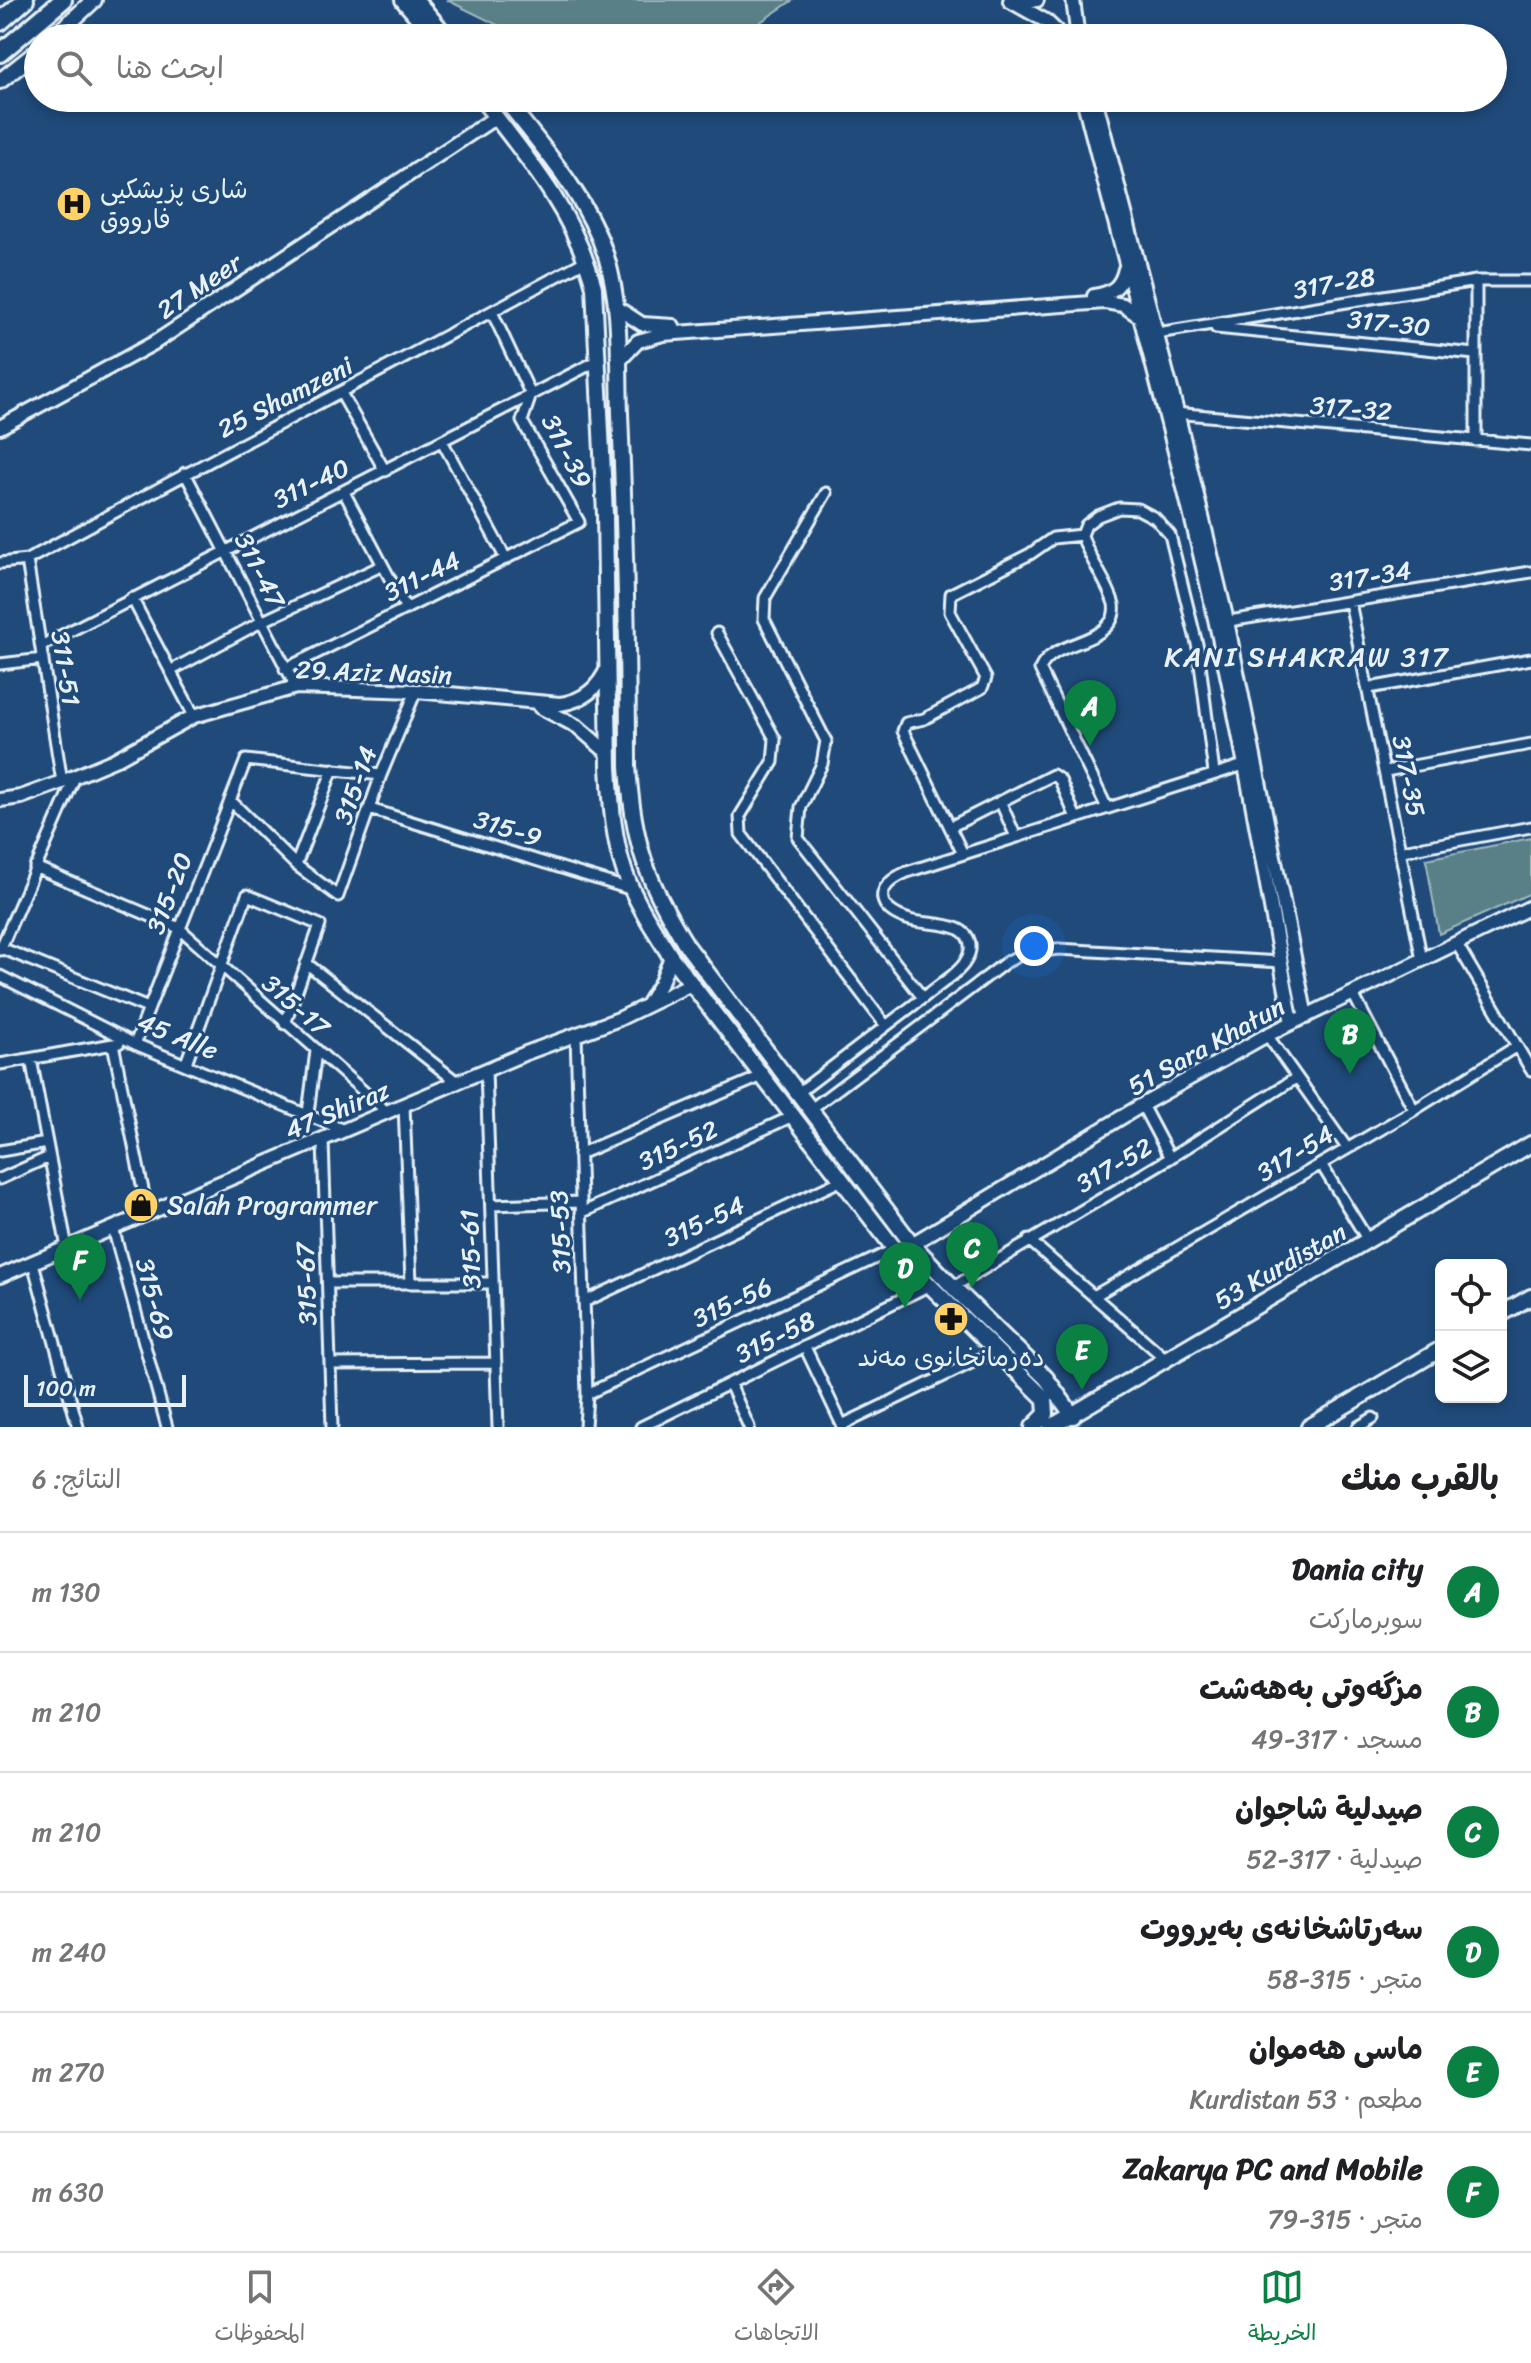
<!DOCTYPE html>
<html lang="ar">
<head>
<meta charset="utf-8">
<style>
  :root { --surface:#fff; --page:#f2f2f2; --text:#202124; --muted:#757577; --line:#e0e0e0; --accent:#0b8043 }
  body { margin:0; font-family:Sriracha,"Playpen Sans Arabic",sans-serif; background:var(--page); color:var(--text); direction:rtl }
  .controls { position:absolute; right:24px; bottom:24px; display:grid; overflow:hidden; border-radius:12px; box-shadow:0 4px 12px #0003 }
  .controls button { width:72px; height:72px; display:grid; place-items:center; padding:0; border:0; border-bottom:2px solid var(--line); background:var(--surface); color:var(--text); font:40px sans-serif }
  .scale { position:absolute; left:24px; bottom:20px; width:162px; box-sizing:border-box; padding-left:8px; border:4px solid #e8f1f8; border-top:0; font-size:22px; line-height:28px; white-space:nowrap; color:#e8f1f8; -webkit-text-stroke:6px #1f4a7a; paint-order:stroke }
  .you { position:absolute; left:1034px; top:946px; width:28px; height:28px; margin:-20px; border:6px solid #fff; border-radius:50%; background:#1a73e8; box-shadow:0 0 0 12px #1a73e833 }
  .badge { display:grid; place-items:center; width:52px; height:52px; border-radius:50%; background:var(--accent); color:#fff; font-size:26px; font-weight:700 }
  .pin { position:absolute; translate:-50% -66px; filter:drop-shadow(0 2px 4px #0008) }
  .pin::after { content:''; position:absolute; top:42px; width:28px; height:24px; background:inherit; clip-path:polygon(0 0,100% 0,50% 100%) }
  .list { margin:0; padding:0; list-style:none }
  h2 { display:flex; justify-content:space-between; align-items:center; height:104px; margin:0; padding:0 32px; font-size:34px }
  h2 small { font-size:26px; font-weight:400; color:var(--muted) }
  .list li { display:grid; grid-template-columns:52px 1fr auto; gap:24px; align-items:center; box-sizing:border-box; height:120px; padding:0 32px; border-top:2px solid var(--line) }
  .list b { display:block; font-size:30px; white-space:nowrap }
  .list p { margin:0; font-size:26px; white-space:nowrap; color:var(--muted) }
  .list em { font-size:26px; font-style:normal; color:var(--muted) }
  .icon { flex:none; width:44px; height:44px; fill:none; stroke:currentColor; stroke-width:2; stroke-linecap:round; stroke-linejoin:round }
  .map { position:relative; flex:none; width:1531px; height:1427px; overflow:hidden; direction:ltr }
  .search { position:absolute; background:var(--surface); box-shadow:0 4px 12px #0003; left:24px; right:24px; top:24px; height:88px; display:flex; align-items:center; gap:20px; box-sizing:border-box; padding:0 28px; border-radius:44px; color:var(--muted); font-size:30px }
  .sheet { height:824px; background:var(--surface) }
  nav { display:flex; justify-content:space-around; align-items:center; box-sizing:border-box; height:112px; border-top:2px solid var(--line); background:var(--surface); font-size:22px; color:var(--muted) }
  nav a { display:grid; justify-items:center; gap:4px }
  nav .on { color:var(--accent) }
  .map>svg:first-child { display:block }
  .green { fill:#598086; stroke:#a0b8bf; stroke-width:2 }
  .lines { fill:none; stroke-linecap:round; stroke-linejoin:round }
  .minor-casing { stroke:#e8f1f8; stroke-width:15 }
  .tertiary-casing { stroke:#e8f1f8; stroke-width:18 }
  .secondary-casing { stroke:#e8f1f8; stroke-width:20 }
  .primary-casing { stroke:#e8f1f8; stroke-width:20 }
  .trunk-casing { stroke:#e8f1f8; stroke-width:22 }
  .minor { stroke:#1f4a7a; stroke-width:9 }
  .tertiary { stroke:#1f4a7a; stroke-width:12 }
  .secondary { stroke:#1f4a7a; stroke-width:14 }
  .primary { stroke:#1f4a7a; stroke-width:14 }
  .trunk { stroke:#1f4a7a; stroke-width:16 }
  .labels { text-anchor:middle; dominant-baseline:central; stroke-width:6; stroke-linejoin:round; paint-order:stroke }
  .poi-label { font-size:26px; fill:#e8f1f8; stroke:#1f4a7a; text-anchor:start }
  .street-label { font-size:26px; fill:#e8f1f8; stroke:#1f4a7a }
  .neighbourhood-label { font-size:28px; letter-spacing:2px; fill:#e8f1f8; stroke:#1f4a7a }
</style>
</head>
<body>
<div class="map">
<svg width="1531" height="1427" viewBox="0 0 1531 1427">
  <rect width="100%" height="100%" fill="#1f4a7a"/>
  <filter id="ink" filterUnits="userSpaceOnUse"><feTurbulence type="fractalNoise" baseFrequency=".0125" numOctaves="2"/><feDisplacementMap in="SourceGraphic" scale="16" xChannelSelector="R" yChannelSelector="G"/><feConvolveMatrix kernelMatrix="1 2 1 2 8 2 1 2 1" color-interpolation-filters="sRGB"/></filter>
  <g filter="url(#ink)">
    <!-- green -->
    <path class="green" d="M447,0H793L750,29L717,38H620L597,34L584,38H524Z
      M1531,838V893L1439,934L1426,859Z"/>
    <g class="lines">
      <defs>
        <path id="minor" d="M1216,328L1475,354
          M1151,334L1476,281H1531
          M341,393L385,471
          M1174,413L1531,445
          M442,441L506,559
          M1476,441V281
          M185,473L296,687
          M344,492L406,609
          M826,493L765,598L764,619L826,741L822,764L801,807L798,838L923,998
          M27,560L62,782
          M0,563L27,560C213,458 401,361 587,260
          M132,598L194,716
          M1350,602L1422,960
          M1223,622L1531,572
          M717,633L775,739L773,762L740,816L741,834L886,1026
          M41,646L599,360
          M0,664L43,659
          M285,669L579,522L522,421L531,395L492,312
          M170,671L261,622L381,566
          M1369,688L1531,659
          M1386,771L1531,744
          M230,800L296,865L338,896L381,775L416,691
          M1000,801L1016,837
          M1107,808L1040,669C1052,642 1095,646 1111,621C1114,617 1115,609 1114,604C1107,580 1089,560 1082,535L1086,525L1098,516L1119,508L1138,509L1155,518L1170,535L1198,648L1214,773
          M370,809L633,890
          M950,827L1053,775L1060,780L1076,818
          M1402,851L1531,827
          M963,854L903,731L906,723L924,719L982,688L986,678L950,612L951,594L1030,554L1053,538L1082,535
          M296,865L333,769
          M35,867L179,928L387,1112
          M1457,944L1531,1070
          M1,948L148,1008
          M0,950L75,777
          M306,963L457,1082
          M0,976L135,1044L344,1130
          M1353,994L1414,1110
          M576,1035L587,1394L585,1427
          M1267,1035L1347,1148
          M113,1044L148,1214
          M135,1044L246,760L381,775
          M31,1059L67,1248
          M186,1063L247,895L320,925L285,1024
          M0,1064L119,1043
          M486,1070L498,1427
          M798,1093L953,975C961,968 968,961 970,950C973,919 928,926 910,920C875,910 873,886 907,872L1250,763
          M404,1105L411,1283
          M1142,1105L1170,1158
          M811,1109L1005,963L1022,954L1058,949L1281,962
          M308,1113L316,1051
          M323,1140L332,1427
          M0,1151L47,1143
          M579,1154L762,1076
          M1321,1164L1369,1242
          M0,1179L49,1157
          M491,1205L581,1202
          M581,1213L793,1116
          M113,1228L167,1427
          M1029,1240L1167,1360
          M33,1263L78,1427
          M328,1283H493
          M953,1287L1170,1158L1296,1078
          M1094,1296L1414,1110L1517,1046
          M584,1302L842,1180
          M805,1347L843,1427
          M330,1364L496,1363
          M730,1384L749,1427
          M587,1394L895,1249
          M842,1425L996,1351
          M641,1427L928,1286
          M1358,1427L1373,1418"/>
        <path id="tertiary" d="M1073,0L1078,38
          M1010,1L1046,21L1064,38
          M1013,2L1037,0
          M1083,98C1127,272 1176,444 1215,619C1245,753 1267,889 1292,1023
          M1095,98L1177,412L1227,621L1306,1017
          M1094,296C1112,293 1121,287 1125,269
          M616,307L642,324L673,326
          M619,361L638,341L663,334L1105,302L1123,305L1139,316
          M0,427L154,343L496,117
          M540,707L578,727L609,754
          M0,800L21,797L62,782L114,760L194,716L296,687L416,691L560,704C583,701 599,688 608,666
          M647,1005L661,982L671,957
          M912,1244L1142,1105L1267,1035L1531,907
          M0,1276L526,1053L619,1019L691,984"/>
        <path id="secondary" d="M403,0L435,38
          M416,0L448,38
          M481,98C527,157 575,214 594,287L605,515L609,767C611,802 613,839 625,873C636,903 654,930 671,957L900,1256L1045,1399L1046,1414L1033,1427
          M504,98C542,147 587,196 606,256C622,307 618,361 620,413C625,531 628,648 628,766C633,843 646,880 687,946L912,1244L953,1287L1046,1378L1073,1416
          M1501,1314L1531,1297
          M1051,1427L1531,1144
          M1309,1427L1441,1349"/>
        <path id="primary" d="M53,38L94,0
          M0,81L38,51"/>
        <path id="trunk" d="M0,22L25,0
          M0,53L63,0"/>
      </defs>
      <!-- minor casing -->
      <use href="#minor" class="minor-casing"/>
      <!-- tertiary casing -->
      <use href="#tertiary" class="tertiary-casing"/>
      <!-- secondary casing -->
      <use href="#secondary" class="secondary-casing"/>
      <!-- primary casing -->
      <use href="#primary" class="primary-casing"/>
      <!-- trunk casing -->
      <use href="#trunk" class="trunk-casing"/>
      <!-- minor -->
      <use href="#minor" class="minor"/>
      <!-- tertiary -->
      <use href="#tertiary" class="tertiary"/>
      <!-- secondary -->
      <use href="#secondary" class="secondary"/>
      <!-- primary -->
      <use href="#primary" class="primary"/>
      <!-- trunk -->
      <use href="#trunk" class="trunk"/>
    </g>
  </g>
  <!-- icons -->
  <defs>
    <symbol id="hospital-disc" viewBox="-11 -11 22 22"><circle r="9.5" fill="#ffd166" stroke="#1f4a7a"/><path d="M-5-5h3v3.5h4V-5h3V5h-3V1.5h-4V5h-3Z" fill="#111"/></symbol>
    <symbol id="shop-disc" viewBox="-11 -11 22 22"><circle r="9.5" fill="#ffd166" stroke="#1f4a7a"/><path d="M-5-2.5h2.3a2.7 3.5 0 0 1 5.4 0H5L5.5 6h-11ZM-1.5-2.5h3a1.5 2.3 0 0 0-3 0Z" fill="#111"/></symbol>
    <symbol id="pharmacy-disc" viewBox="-11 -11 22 22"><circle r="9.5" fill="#ffd166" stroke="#1f4a7a"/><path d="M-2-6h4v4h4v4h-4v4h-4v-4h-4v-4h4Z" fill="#111"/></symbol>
  </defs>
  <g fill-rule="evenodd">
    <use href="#hospital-disc" x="54" y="184" width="40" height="40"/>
    <use href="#shop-disc" x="121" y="1185" width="40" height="40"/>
    <use href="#pharmacy-disc" x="931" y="1299" width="40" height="40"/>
  </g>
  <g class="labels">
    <!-- poi labels -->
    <g class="poi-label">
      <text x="100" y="189">شاری پزیشکیی<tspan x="100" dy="30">فارووق</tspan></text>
      <text x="167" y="1205">Salah Programmer</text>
      <text x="951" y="1357" text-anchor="middle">دەرمانخانوی مەند</text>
    </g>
    <!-- street labels -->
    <g class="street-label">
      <text transform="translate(1334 283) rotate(-10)">317-28</text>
      <text transform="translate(199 286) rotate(-34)">27 Meer</text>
      <text transform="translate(1389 323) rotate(6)">317-30</text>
      <text transform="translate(285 397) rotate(-27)">25 Shamzeni</text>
      <text transform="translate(1351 408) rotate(5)">317-32</text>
      <text transform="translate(567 451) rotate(63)">311-39</text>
      <text transform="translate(311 483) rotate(-26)">311-40</text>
      <text transform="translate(260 570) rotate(63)">311-47</text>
      <text transform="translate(422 576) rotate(-26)">311-44</text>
      <text transform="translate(1370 576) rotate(-9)">317-34</text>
      <text transform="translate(66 668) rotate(81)">311-51</text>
      <text transform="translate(374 672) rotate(2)">29 Aziz Nasin</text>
      <text transform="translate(1409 776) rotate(79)">317-35</text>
      <text transform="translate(355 785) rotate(-70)">315-14</text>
      <text transform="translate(508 828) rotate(17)">315-9</text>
      <text transform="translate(169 893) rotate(-69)">315-20</text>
      <text transform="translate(296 1005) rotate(41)">315-17</text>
      <text transform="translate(178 1036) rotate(22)">45 Alle</text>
      <text transform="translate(1206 1046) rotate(-29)">51 Sara Khatun</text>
      <text transform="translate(337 1110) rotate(-23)">47 Shiraz</text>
      <text transform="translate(678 1145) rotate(-25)">315-52</text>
      <text transform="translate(1295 1153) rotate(-31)">317-54</text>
      <text transform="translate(1114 1165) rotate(-30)">317-52</text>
      <text transform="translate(704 1221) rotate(-25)">315-54</text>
      <text transform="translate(560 1232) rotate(-92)">315-53</text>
      <text transform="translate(470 1249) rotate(-92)">315-61</text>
      <text transform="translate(1280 1266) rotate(-30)">53 Kurdistan</text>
      <text transform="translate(306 1284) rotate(-92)">315-67</text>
      <text transform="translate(155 1299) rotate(75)">315-69</text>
      <text transform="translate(732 1302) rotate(-25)">315-56</text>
      <text transform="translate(775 1337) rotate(-26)">315-58</text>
    </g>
    <!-- neighbourhood labels -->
    <g class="neighbourhood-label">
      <text x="1307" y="656">KANI SHAKRAW 317</text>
    </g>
  </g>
</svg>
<div class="controls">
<button><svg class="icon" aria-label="locate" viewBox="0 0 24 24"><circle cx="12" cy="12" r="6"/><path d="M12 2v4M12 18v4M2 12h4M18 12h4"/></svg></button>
<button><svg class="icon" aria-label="layers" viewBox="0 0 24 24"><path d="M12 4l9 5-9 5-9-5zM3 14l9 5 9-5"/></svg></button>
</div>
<div class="scale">100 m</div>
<div class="you"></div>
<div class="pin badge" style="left:1090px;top:746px">A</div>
<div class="pin badge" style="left:1350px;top:1074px">B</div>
<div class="pin badge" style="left:972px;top:1288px">C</div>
<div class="pin badge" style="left:905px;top:1308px">D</div>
<div class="pin badge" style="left:1082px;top:1390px">E</div>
<div class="pin badge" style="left:80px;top:1300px">F</div>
<div class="search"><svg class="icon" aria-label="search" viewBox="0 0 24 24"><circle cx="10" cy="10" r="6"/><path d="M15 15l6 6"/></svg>ابحث هنا</div>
</div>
<section class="sheet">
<h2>بالقرب منك<small>النتائج: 6</small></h2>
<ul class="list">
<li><span class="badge">A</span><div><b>Dania city</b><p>سوبرماركت</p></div><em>130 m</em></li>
<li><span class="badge">B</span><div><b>مزگەوتی بەهەشت</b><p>مسجد · 317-49</p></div><em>210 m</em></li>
<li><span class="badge">C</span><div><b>صيدلية شاجوان</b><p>صيدلية · 317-52</p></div><em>210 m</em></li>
<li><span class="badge">D</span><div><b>سەرتاشخانەی بەیرووت</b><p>متجر · 315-58</p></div><em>240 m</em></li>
<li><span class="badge">E</span><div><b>ماسی هەموان</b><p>مطعم · 53 Kurdistan</p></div><em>270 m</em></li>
<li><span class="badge">F</span><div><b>Zakarya PC and Mobile</b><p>متجر · 315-79</p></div><em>630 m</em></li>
</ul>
</section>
<nav>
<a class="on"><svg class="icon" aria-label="map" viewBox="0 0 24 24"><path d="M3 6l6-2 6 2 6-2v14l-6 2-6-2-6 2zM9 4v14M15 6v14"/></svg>الخريطة</a>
<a><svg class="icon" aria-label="directions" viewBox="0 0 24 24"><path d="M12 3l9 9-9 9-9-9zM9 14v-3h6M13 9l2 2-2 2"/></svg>الاتجاهات</a>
<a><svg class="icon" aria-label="saved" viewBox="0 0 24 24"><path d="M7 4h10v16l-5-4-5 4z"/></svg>المحفوظات</a>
</nav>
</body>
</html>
